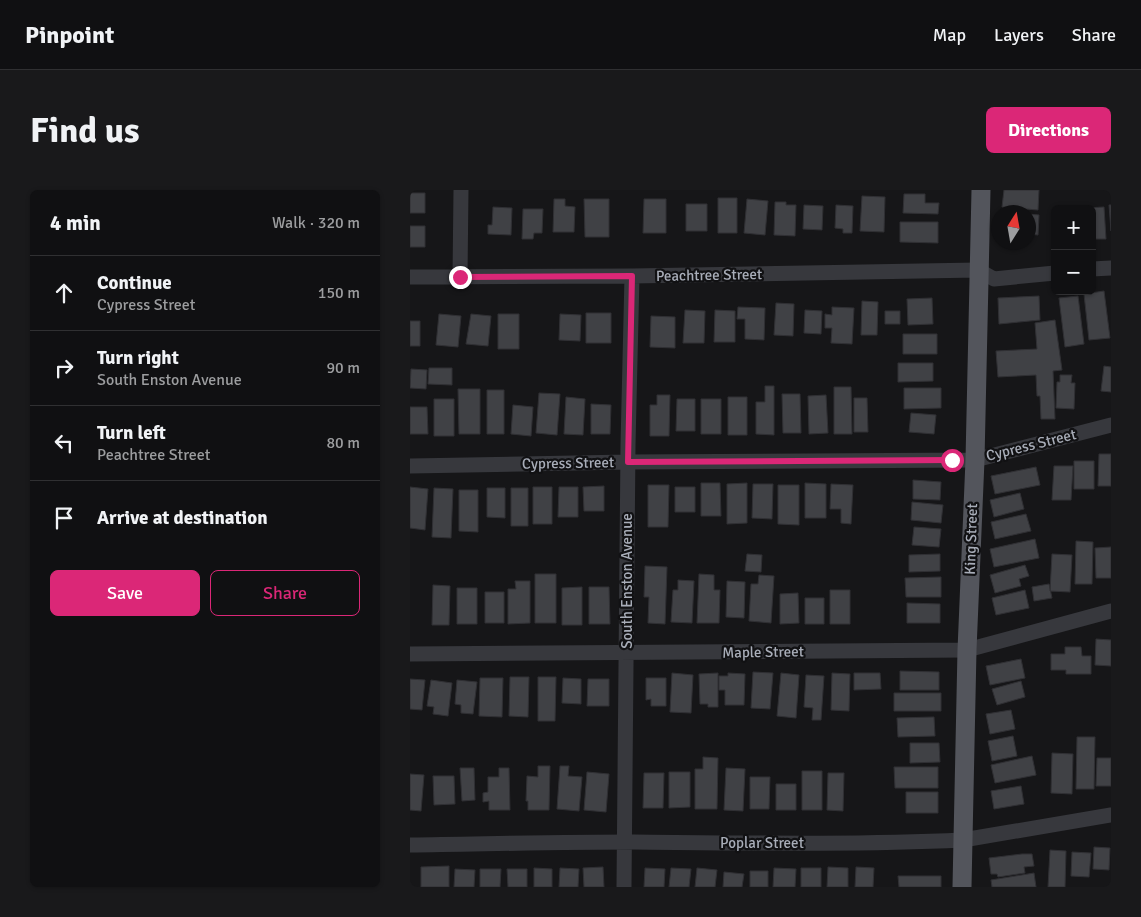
<!DOCTYPE html>
<html lang="en">
<head>
<meta charset="utf-8">
<style>
  :root { --surface:#101012; --page:#19191b; --text:#f1f3f6; --muted:#9c9d9f; --line:#303032; --accent:#db2777 }
  body { margin:0; font-family:Signika,sans-serif; background:var(--page); color:var(--text) }
  .controls { position:absolute; right:15px; top:15px; display:grid; overflow:hidden; border-radius:8px; box-shadow:0 1px 4px #0004 }
  .controls button { width:45px; height:45px; display:grid; place-items:center; padding:0; border:0; border-bottom:1px solid var(--line); background:var(--surface); color:var(--text); font:25px sans-serif }
  .compass { position:absolute; left:581px; top:15px; width:45px; height:45px; border-radius:50%; background:var(--surface); box-shadow:0 1px 4px #0004; rotate:11deg }
  .stop { position:absolute; width:15px; height:15px; margin:-11px; border:4px solid #db2777; border-radius:50%; background:#fff }
  .stop.end { background:#db2777; border-color:#fff; box-shadow:0 1px 5px #0008 }
  .list { margin:0; padding:0; list-style:none }
  h2 { display:flex; justify-content:space-between; align-items:center; height:65px; margin:0; padding:0 20px; font-size:21px }
  h2 small { font-size:16px; font-weight:400; color:var(--muted) }
  .list li { display:grid; grid-template-columns:32px 1fr auto; gap:15px; align-items:center; box-sizing:border-box; height:75px; padding:0 20px; border-top:1px solid var(--line) }
  .list b { display:block; font-size:19px; white-space:nowrap }
  .list p { margin:0; font-size:16px; white-space:nowrap; color:var(--muted) }
  .list em { font-size:16px; font-style:normal; color:var(--muted) }
  .actions { display:flex; gap:10px; padding:15px 20px }
  .actions a { flex:1; padding:11px 0; border:1px solid var(--accent); border-radius:8px; text-align:center; font-size:18px; color:var(--accent) }
  .actions .main { background:var(--accent); color:#fff }
  .icon { flex:none; width:28px; height:28px; fill:none; stroke:currentColor; stroke-width:2; stroke-linecap:round; stroke-linejoin:round }
  .map { position:relative; flex:none; width:701px; height:697px; overflow:hidden; border-radius:8px }
  header { display:flex; align-items:center; gap:30px; box-sizing:border-box; height:70px; padding:0 25px; background:var(--surface); border-bottom:1px solid var(--line) }
  header strong { font-size:24px }
  nav { display:flex; gap:28px; margin-inline-start:auto; font-size:18px }
  .intro { display:flex; align-items:center; justify-content:space-between; box-sizing:border-box; height:120px; padding:0 30px }
  h1 { margin:0; font-size:35px }
  .button { padding:12px 22px; border-radius:8px; background:var(--accent); color:#fff; font-size:18px; font-weight:700 }
  main { display:flex; gap:30px; padding:0 30px }
  aside { flex:1; background:var(--surface); border-radius:8px; box-shadow:0 1px 4px #0004 }
  .map>svg:first-child { display:block }
  .building { fill:#404145; stroke:#303034 }
  .lines { fill:none; stroke-linecap:round; stroke-linejoin:round }
  .minor { stroke:#37383d; stroke-width:15 }
  .major { stroke:#53555c; stroke-width:19 }
  .route { stroke:#db2777; stroke-width:6 }
  .labels { text-anchor:middle; dominant-baseline:central; stroke-width:4.5; stroke-linejoin:round; paint-order:stroke }
  .street-label { font-size:15px; fill:#a8adb8; stroke:#111113 }
</style>
</head>
<body>
<header>
<strong>Pinpoint</strong>
<nav><a>Map</a><a>Layers</a><a>Share</a></nav>
</header>
<div class="intro"><h1>Find us</h1><a class="button">Directions</a></div>
<main>
<aside>
<h2>4 min<small>Walk · 320 m</small></h2>
<ul class="list">
<li><svg class="icon" aria-label="ahead" viewBox="0 0 24 24"><path d="M12 20V5M6 11l6-6 6 6"/></svg><div><b>Continue</b><p>Cypress Street</p></div><em>150 m</em></li>
<li><svg class="icon" aria-label="right" viewBox="0 0 24 24"><path d="M7 20v-9h11M14 6l5 5-5 5"/></svg><div><b>Turn right</b><p>South Enston Avenue</p></div><em>90 m</em></li>
<li><svg class="icon" aria-label="left" viewBox="0 0 24 24"><path d="M17 20v-9H6M10 6l-5 5 5 5"/></svg><div><b>Turn left</b><p>Peachtree Street</p></div><em>80 m</em></li>
<li><svg class="icon" aria-label="arrive" viewBox="0 0 24 24"><path d="M6 21V4h12l-3 4 3 4H6"/></svg><div><b>Arrive at destination</b></div></li>
</ul>
<div class="actions"><a class="main">Save</a><a>Share</a></div>
</aside>
<div class="map">
<svg width="701" height="697" viewBox="0 0 701 697">
  <rect width="100%" height="100%" fill="#161618"/>
  <!-- building -->
  <path class="building" d="M594,0H629L628,20L592,17Z
    M0,3H15V23H0Z
    M494,4H515V13H529L528,24L493,23Z
    M452,6L475,7L474,42L450,41Z
    M308,8H327V43H308Z
    M144,9H155V16L165,17L164,42H143Z
    M174,9H199V47H175Z
    M234,9H256V43H233Z
    M337,9L358,11L355,45L334,43Z
    M365,12H376V15H386L385,46L364,45Z
    M276,14H297V41H276Z
    M394,15L413,16L412,40L393,39Z
    M426,15L443,16L442,43H433V39L425,38Z
    M699,15H701V41Z
    M669,16V19H653V17Z
    M83,17L102,18L101,45L78,44V35H82Z
    M694,17L696,49H682V19L676,18Z
    M113,19H133L132,43H124L123,49H112Z
    M618,24L629,25L628,45L618,44Z
    M490,32H528V53L490,52Z
    M0,36H15V57H0Z
    M694,101L700,148L679,150L674,104Z
    M629,106L630,130L589,134L588,108Z
    M668,106L674,154L655,157L649,108Z
    M522,108L523,134L498,135L497,109Z
    M452,111L468,112L467,145H451Z
    M366,113L384,114L383,146L364,145Z
    M328,117L355,118L354,150L335,149V129H327Z
    M422,117L444,118L442,154L421,153L422,138H415V124L422,125Z
    M275,120L295,121L294,153H273Z
    M305,120L325,121V152H304Z
    M395,120L412,121L411,144L394,143Z
    M475,121H490V134H475Z
    M176,123H201V153H176Z
    M29,124L51,126L48,157L26,155Z
    M61,124L81,126L78,156L56,154Z
    M88,124H109V159H88Z
    M150,124L171,125L170,151L149,150Z
    M241,126L265,127V158L240,157Z
    M645,130L652,180L643,181L645,229H631L630,206H627L626,185L588,187L586,161L627,159L625,133Z
    M0,131H10V156H0Z
    M493,144H527V164H493Z
    M488,173H523V191L488,192Z
    M694,176L701,177V202L691,201Z
    M19,178H42V195L18,194Z
    M1,179L17,180L16,199L0,198Z
    M650,185H662L661,193H665L664,219L646,218L647,192H650Z
    M355,196H364V245L346,244V212H355Z
    M424,197H441L442,244H424Z
    M494,198H531V218L494,219Z
    M48,199H70V244H49Z
    M77,200H94V244H77Z
    M129,203L150,204L147,245L126,243Z
    M372,204H390L391,243H373Z
    M247,205H260L259,246H240V215H247Z
    M416,205L418,243L399,244L398,206Z
    M156,207L175,209L173,245L154,244Z
    M318,207H337V245H318Z
    M444,208H457L458,242H444Z
    M24,209H44V246H24Z
    M267,209H285V241H266Z
    M291,209H311V244H291Z
    M181,214L201,215L200,244H181Z
    M103,215L123,217L121,246L101,244Z
    M0,217H17L18,244H0Z
    M501,223L526,225L524,244L499,242Z
    M689,264H701V296H688Z
    M664,271H684V299H664Z
    M644,276H663L661,310H642Z
    M626,277L630,295L585,304L581,286Z
    M503,290L531,292L530,310L503,309Z
    M291,293H310L311,326H291Z
    M337,293V333L317,334V294Z
    M395,293L416,294V328H395Z
    M343,294H363L362,329L342,328Z
    M421,294L443,295L441,334L431,333V319H420Z
    M238,295H259L258,337H238Z
    M368,295H389V335L368,334Z
    M194,296V321H174L173,297Z
    M0,297L18,299L15,340L0,338Z
    M123,297H142V334H123Z
    M149,297H168V327H148Z
    M265,297H285V322H265Z
    M24,298L43,299L41,348L22,347Z
    M77,298H95V328L77,327Z
    M101,298H118V336H101Z
    M49,300H68V342L49,341Z
    M610,303L614,319L584,327L580,310Z
    M502,312L533,315L531,333L501,330Z
    M616,324L621,341L585,349L581,332Z
    M504,337L531,339L529,357L502,355Z
    M625,349L629,368L584,377L580,359Z
    M666,351L683,352L682,394H665Z
    M701,357V388H686L685,358Z
    M337,364L352,365L351,382L335,381Z
    M530,364V381L499,382V365Z
    M642,364L662,365L660,402L640,401Z
    M615,375L619,386L609,389L611,396L585,403L580,385Z
    M235,376L257,377L255,434L238,433L239,407H234Z
    M125,384H146V433H125Z
    M289,384L304,385V400H310L309,433H287Z
    M349,385L364,386L361,433L339,431L341,394H348Z
    M531,387V407H496L495,388Z
    M268,390L284,391L282,433L261,432L263,400H268Z
    M105,391H120V433L98,434V399H106Z
    M317,391L335,392L334,428L316,427Z
    M639,394L642,408L624,411L622,397Z
    M23,395L40,396L39,435H22Z
    M172,397V435H152V398Z
    M179,397H199L200,434H179Z
    M47,398H67V434H47Z
    M420,400H440V434H420Z
    M615,400L619,418L586,425L582,408Z
    M75,402H94V433H75Z
    M388,403L389,433L370,434V404Z
    M395,408H414V434H395Z
    M497,413L530,414V433H497Z
    M686,449L701,450V476L685,475Z
    M655,457H671L672,466H681V484H656V480H641V464H655Z
    M611,469L615,488L580,495L576,476Z
    M490,481L529,482V500H490Z
    M343,482L363,483L360,519L341,518Z
    M262,483L283,485L281,523L260,522Z
    M308,483V517H298V514H290L289,484Z
    M318,483L335,484L334,515H315V500H309V486H318Z
    M371,483L389,485L386,528L367,526Z
    M422,483L440,484L439,521L421,520Z
    M444,483H470L471,499L444,500Z
    M396,485L414,486L411,530H402L403,518L394,517Z
    M100,487H119L118,527L99,526Z
    M128,487H146L145,531H128Z
    M70,488H93L92,527L69,526Z
    M153,488L171,489V514L152,513Z
    M236,488H256V516H241V509L236,510Z
    M0,489L15,490L12,520L0,519Z
    M178,489H199V516H177Z
    M21,490L42,493L38,526L23,524L24,517L17,516Z
    M47,490L67,492L63,524L51,523V515L45,514Z
    M611,491L615,507L587,515L582,499Z
    M484,503H531V521H484Z
    M601,520L605,539L580,544L576,524Z
    M524,527L525,546L488,547L487,528Z
    M603,546L607,566L582,571L578,551Z
    M667,547H685L684,599H666Z
    M500,553H529L530,572L500,573Z
    M642,563L663,564L662,604L641,603Z
    M622,566L626,585L585,593L581,575Z
    M293,567L308,568L307,619H285V579H293Z
    M687,568H701V596H686Z
    M128,576H140L139,620H118V611H116L117,586L128,587Z
    M150,576H159L158,586L172,587L169,621L147,619Z
    M484,577H528V598H485Z
    M50,578H64L65,610L52,611Z
    M89,578H99L100,620H79V611L73,612V603L78,602V587H89Z
    M316,578L335,579L333,621L314,620Z
    M392,581H412V620H392Z
    M177,582L199,584L196,622L174,620Z
    M259,582H280V617L259,618Z
    M234,583H254L253,618H233Z
    M418,583H434L433,621L417,620Z
    M0,584L14,585L11,621L0,620Z
    M23,586H44L45,614L24,615Z
    M340,587H360L359,619H340Z
    M366,594H386V620H366Z
    M611,596L614,614L584,619L581,601Z
    M496,602H528V623H496Z
    M684,657L700,658L699,680L683,679Z
    M640,660L656,661L655,697H638Z
    M662,662L681,663L679,687L661,686Z
    M612,664H622L624,676L614,677L615,683L588,687L587,684H581L579,668Z
    M39,676V697H11V677Z
    M193,677L194,697H174L173,678Z
    M418,677L438,678V697H417Z
    M446,677L464,678L463,697H445Z
    M124,678L142,679V697H124Z
    M150,678L169,679L168,697H149Z
    M235,678L255,679L254,697H234Z
    M261,678L281,679L279,697H259Z
    M287,678L307,680L305,697H285Z
    M364,678L386,679L385,697H363Z
    M391,678H411V697H391Z
    M45,679L65,680L64,697H44Z
    M70,679H91L90,697H70Z
    M97,679H117V697H98Z
    M340,681H358V697H340Z
    M314,682L334,684L332,697H313Z
    M624,683L626,697H582L581,690Z
    M488,686H531V697H489Z"/>
  <g class="lines">
    <!-- minor -->
    <path class="minor" d="M682,79L701,78
      M0,87L222,86L568,80L584,89L645,83
      M50,87L51,0
      M0,276L218,272L565,270L701,235
      M0,464L557,460L701,421
      M0,655C75,654 149,652 224,652C334,653 444,655 553,650L701,625
      M214,697L218,255L222,86"/>
    <!-- major -->
    <path class="major" d="M552,697L557,460L565,270L571,0"/>
  </g>
  <g class="lines">
    <!-- route -->
    <path class="route" d="M50,87L222,86L218,272L542,270"/>
  </g>
  <g class="labels">
    <!-- street labels -->
    <g class="street-label">
      <text transform="translate(299 85) rotate(-1)">Peachtree Street</text>
      <text transform="translate(621 255) rotate(-14)">Cypress Street</text>
      <text transform="translate(158 273) rotate(-1)">Cypress Street</text>
      <text transform="translate(561 349) rotate(-88)">King Street</text>
      <text transform="translate(217 391) rotate(-90)">South Enston Avenue</text>
      <text transform="translate(353 462) rotate(-1)">Maple Street</text>
      <text x="352" y="653">Poplar Street</text>
    </g>
  </g>
</svg>
<div class="controls">
<button>+</button>
<button>−</button>
</div>
<svg class="compass" viewBox="-18 -18 36 36"><path d="M0-13l5 13h-10z" fill="#e53935"/><path d="M0 13l5-13h-10z" fill="#9c9d9f"/></svg>
<div class="stop" style="left:542px;top:270px"></div>
<div class="stop end" style="left:50px;top:87px"></div>
</div>
</main>
</body>
</html>
